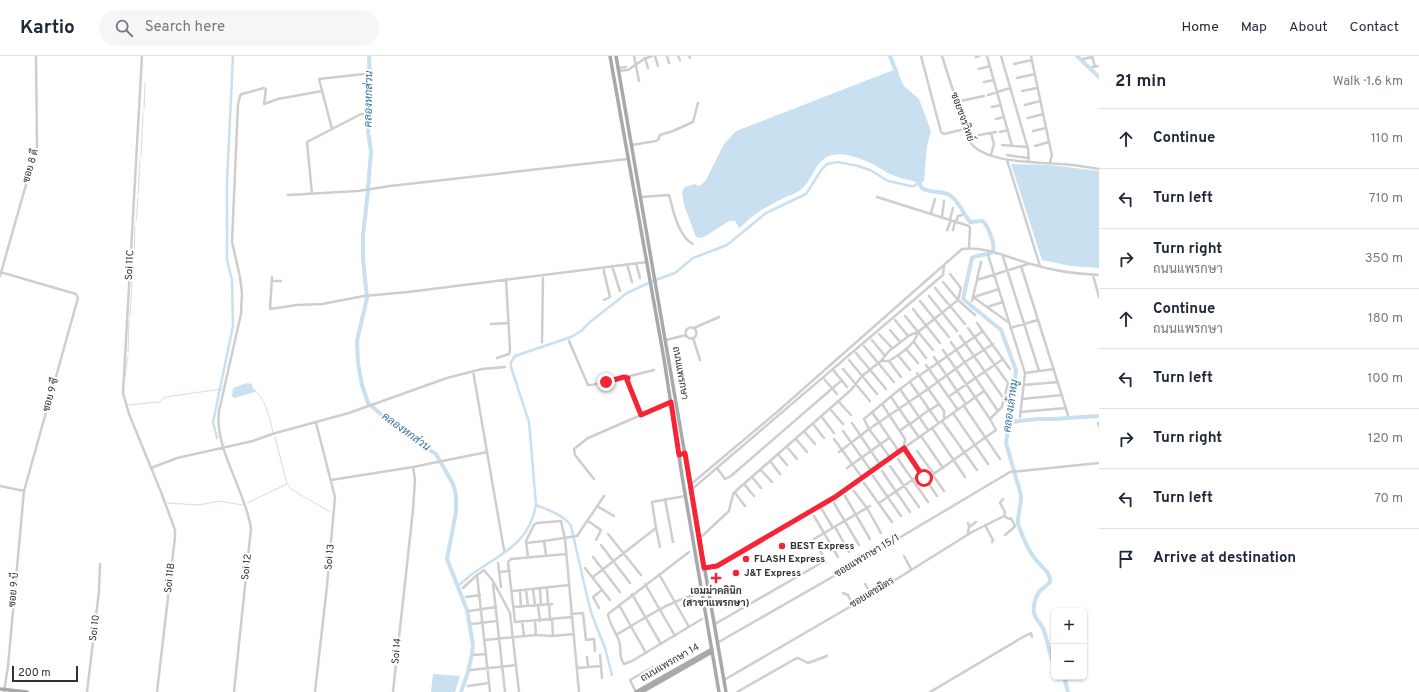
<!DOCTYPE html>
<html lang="en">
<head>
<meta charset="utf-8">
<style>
  :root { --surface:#fff; --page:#f6f6f7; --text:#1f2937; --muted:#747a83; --line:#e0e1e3 }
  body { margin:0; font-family:Overpass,Sarabun,sans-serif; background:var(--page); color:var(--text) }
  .controls { position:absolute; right:12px; bottom:12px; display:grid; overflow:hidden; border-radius:6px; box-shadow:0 1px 3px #0004 }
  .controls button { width:36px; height:36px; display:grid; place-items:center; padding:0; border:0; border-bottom:1px solid var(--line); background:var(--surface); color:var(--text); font:20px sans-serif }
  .scale { position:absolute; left:12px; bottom:10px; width:66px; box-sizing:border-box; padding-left:4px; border:2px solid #313131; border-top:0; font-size:11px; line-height:14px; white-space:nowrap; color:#313131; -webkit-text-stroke:3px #fff; paint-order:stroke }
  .stop { position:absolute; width:12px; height:12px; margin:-9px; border:3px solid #f62434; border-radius:50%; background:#fff }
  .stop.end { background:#f62434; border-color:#fff; box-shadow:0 1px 4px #0008 }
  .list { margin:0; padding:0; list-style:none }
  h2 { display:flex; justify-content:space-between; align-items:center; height:52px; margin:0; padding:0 16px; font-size:17px }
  h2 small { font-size:13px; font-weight:400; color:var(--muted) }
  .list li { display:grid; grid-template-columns:26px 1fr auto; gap:12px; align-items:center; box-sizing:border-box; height:60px; padding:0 16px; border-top:1px solid var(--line) }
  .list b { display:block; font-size:15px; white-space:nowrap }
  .list p { margin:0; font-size:13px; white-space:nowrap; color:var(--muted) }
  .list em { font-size:13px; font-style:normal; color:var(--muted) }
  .icon { flex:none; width:22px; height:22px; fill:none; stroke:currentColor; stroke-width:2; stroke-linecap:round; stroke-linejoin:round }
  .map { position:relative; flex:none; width:1099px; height:636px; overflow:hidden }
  header { display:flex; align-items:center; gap:24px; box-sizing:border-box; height:56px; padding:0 20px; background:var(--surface); border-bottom:1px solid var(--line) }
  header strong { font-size:19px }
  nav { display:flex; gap:22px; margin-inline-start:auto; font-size:14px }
  .search { width:280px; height:36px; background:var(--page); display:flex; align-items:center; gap:10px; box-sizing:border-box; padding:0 14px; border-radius:22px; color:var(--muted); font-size:15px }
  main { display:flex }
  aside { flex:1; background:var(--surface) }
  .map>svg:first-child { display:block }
  .water { fill:#c8e0f0 }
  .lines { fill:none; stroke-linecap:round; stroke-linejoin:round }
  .stream { stroke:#c8e0f0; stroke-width:1 }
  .canal { stroke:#c8e0f0; stroke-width:2.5 }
  .river { stroke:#c8e0f0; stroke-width:4 }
  .minor { stroke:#cecece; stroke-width:2.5 }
  .major { stroke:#a9a9a9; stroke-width:3.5 }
  .route { stroke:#f62434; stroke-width:5 }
  .poi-dot { fill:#f62434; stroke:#fff; stroke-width:1.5 }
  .labels { text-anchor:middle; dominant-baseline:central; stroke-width:4; stroke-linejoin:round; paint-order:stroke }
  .street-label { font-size:10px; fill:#313131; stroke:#fff }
  .poi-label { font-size:10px; font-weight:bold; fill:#313131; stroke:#fff; text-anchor:start }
  .water-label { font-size:11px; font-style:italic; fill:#36749b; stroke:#fff }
</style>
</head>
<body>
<header>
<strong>Kartio</strong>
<div class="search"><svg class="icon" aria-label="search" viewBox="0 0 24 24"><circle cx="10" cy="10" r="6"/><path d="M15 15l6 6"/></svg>Search here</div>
<nav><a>Home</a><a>Map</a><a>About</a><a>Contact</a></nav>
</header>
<main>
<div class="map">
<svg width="1099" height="636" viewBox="0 0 1099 636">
  <rect width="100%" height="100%" fill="#fff"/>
  <!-- water -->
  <path class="water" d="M896,13L904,30L919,43L931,75L927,90L924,125L921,127C909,124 897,122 886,116C881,113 876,109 870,107C858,101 836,93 824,103C813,111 811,127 800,134C796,138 789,139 784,142C766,151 756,156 741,171L739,172L735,165H729L704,181L700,182L696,181L684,149L682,136L685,131L695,128L698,130L701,129L706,124L724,88L736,75Z
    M1011,108L1050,109L1099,115V212L1071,210L1042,204Z
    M247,327L252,328L253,333H255V336L234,342L232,340L233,332Z
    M433,618L460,620L455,636H431Z"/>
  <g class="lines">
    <!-- stream -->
    <path class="stream" d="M144,53L145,27
      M141,101L143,57
      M138,139L140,104
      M136,166L138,142
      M134,203L135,170
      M131,242L133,209
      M130,260L131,244
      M128,296L129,264
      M125,321L128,300
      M253,333C265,341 270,362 273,376
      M127,348L128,349L159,346L165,341L222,333
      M288,429L291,433L330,456
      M167,447L199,449L219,445L243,449
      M247,447L287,428L275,381"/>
    <!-- canal -->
    <path class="canal" d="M217,382L213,366L233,270L232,224L227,204V126L233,0
      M536,449C548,454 564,459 571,470L587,540L592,559L605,592L612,619
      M458,530C464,525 469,520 475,516C504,496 529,487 536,449L529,366L511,311V306L515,300L571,281L581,275L590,266L627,237L653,225L675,217L693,202L727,189L766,157L806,138L822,113L827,108L838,106L858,110L870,114L888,125L911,130H915L918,126"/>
    <!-- river -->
    <path class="river" d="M890,0L897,18
      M1077,0L1099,21
      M919,122C917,141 941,132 951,140C959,146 963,157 970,166L983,165C988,171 998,192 991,197C985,200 978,198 972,202L963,243L1001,274L1016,314L1013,343L1006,387L1021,439C1022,449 1017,458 1018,468C1023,481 1028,495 1037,505C1042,512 1051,516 1050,526C1048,529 1044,531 1041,534C1035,540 1031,554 1036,562C1039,567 1043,570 1044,575C1048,586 1049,597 1054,608
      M368,133L371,96L367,67V47L370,27L369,0
      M368,135L363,179V203L367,242L357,285L358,307L362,329L368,347L399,374L436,398L453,428L456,439V456L447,503L467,554L473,589L472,598L468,616L461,636
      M1010,366L1038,363H1053L1099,360
      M1064,621L1068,636"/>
    <!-- minor -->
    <path class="minor" d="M142,0L123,337L129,358L161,436L175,474V481L157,636
      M634,0L639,25
      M655,0L658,10
      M667,0L669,7
      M678,0L680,4
      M689,0L690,2
      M921,0L941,76L944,78L965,73
      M942,0L969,84C981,108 1039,106 1062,108C1074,109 1087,111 1099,113
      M987,0L1012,90
      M1001,0L1028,93L1029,106
      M1031,0L1052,100
      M1092,0L1095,11
      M976,1L979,0
      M645,2L648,12
      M1083,3L1092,1
      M1014,8L1032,4
      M1092,11L1099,10
      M618,12L626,11
      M979,13L990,10
      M628,14L644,3L652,0
      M619,15L627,14
      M1017,22L1035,18
      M984,26L994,24
      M1022,35L1037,32
      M988,39L1010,32
      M956,46L984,40
      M1025,49L1040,45
      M992,51L1001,49
      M1028,62L1043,58
      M996,63L1004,61
      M332,73L319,23L364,18
      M1033,75L1046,72
      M1000,76L1008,74
      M979,79L996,76
      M632,89L656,85L658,84L660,79L673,75L693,66L698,47
      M1002,89L1028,91
      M1035,90L1049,86
      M991,99L994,88L991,77
      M1007,99L1027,102
      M1007,104L1040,210
      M1050,107L1051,102
      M312,138L307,86L361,58H364L369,61
      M288,139L358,135L390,130L628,103
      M641,141L669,139C673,154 678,180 693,188
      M877,141L969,170L970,172L969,192
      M931,157L935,143
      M942,161L944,145
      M950,164L953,152
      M956,166L958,160L962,159
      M947,174L951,164
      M953,174L955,165
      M988,199L1025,317L1020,361
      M1003,201L1039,315
      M636,207L640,222
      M627,208L632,226
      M612,210L620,235
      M1021,210L1068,359
      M0,216L76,238L78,242L24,435L8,610L4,636
      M1093,219L1099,241
      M0,220L37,90L36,0
      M272,221L270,253L297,249L322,248L364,240L408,236L647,206
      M977,223L981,206
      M273,225H281
      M943,226L958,244L975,259
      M935,232L965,268
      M929,240L957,275
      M973,241L1008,266
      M974,241L999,233
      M604,244L610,241L604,216V211
      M920,245L949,281
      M972,245L977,224L1028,208
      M987,251L1003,246
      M913,253L940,287
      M905,260L933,294
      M895,264L908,280
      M977,267L1010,313
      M491,268L508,267
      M685.5 277a5.5 5.5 0 1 1 11 0a5.5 5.5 0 1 1-11 0Z
      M694,272L719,261
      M968,272L1008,327L1002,351L990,363
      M1010,272L1038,264
      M890,274L900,286
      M879,278L892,292
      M960,280L1004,343
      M693,282L700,304
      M666,284L686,279
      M872,284L885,300
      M569,285L588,329C599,330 620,319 627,322
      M542,286L543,219
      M914,286L926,302
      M951,286L998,355
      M864,290L894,326
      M906,293L918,307
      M956,294L983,275
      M856,297L886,333
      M898,299L910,314
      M934,301L966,348
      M497,302L509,298L510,294L506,223
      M849,304L877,338
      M882,305H889C900,298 915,289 918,276
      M889,305L901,321
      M926,309L958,354
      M843,313L870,345
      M473,315L504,494
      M834,315L847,331
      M917,317L944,355V363
      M1025,317L1054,313
      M919,320L956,294
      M824,323L837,338
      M910,326L938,366
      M1023,329L1058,326
      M900,333L928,374
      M891,341L918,380
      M948,341L1003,303
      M1022,343L1062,339
      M838,345L851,359
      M882,348L905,383L904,392L937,440
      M964,350L1000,403
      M830,353L843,368
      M930,354L939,348
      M872,356L898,394
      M1020,356L1066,352
      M953,357L988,408
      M641,359L627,323L630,320L654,314
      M821,360L834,377
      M942,365L977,414
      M852,367L879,407
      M1098,367L1099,370
      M813,368L824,382
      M910,368L929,354
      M932,372L965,421
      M901,374L910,367
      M804,375L815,388
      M843,375L870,413
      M921,380L943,412
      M796,383L807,396
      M834,383L861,420
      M787,391L797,403
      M917,395L934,418
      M839,396L869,373L928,333L965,306L993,288
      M778,398L787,409
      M889,400L869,373L864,363L900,333L919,319
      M898,403L928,446
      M770,405L780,418
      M890,410L919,451
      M151,412L177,402L253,385L272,378L349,357L447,322L482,313L505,311
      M717,412L725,423L731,420L842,324
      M847,412L889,382
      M761,414L772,426
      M882,415L910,456
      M933,419L944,435
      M873,420L901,460
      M752,421L761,432
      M594,423L575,399L574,393L588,382L671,346
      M331,424L413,411L487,396
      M925,424L996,374L990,363L943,294
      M864,427L892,466
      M744,428L754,440
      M690,429L777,356L962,193C986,190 1009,202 1031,208C1053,215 1076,218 1099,219
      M0,430L24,435
      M691,434L943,219L944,209
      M854,435L867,452L881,477
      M735,437L745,450
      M845,440L870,483
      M665,443L673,486
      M834,447L859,489
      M879,447L921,418
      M597,450L614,460
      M820,450L833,472
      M814,460L838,501
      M1004,460L1009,463L1011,462L1015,470L1011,474L1005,479
      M588,465L601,474L596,484
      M968,467L969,470L968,478
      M985,469L993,484L992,486
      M835,471L849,496
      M969,471L976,466
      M656,472L660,491
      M608,478L641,519
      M700,482L729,455L733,438L738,433L851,334L862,320L881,305L889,295L910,279L918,276L958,244L961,232L950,218
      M526,487L544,485
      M601,489L630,527
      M689,496L608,558C609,570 620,580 620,590C621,599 619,600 624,608L632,605L702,563
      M566,498L511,503L508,506L515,566L572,561
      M546,499L544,485L577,480L604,440
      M904,500L911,513
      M528,501L526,485L534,469L537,467L561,465L565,483L579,636
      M593,501L620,536
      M826,506L814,483L870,450
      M498,507L501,531
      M585,512L610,544
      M704,512L717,510L835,441L984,335
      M499,516L510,515
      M659,518L689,571
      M477,519L490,636
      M593,521L656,472L652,446L685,440
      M493,528L505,636
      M645,528L675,580
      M865,528L871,538
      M463,532L477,519L484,514L493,525L510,557L519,636
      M540,532L541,549
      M547,532L548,548
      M533,533L535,550
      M520,534L521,551
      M526,534L528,550
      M513,535L569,529
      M843,537L848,539L853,549
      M632,538L661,588
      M466,541L480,539
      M549,548L550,564
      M538,549L540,565
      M619,549L646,597
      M514,551L552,548
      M599,552L593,541L602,534
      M469,555L496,551
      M571,558L583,557L586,584L594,583L595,595
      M552,563L553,580
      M522,565L524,580
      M535,565L536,579
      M472,568L497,565
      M715,568L821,507
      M616,579C642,564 672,543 702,537
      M485,584L536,579L553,580L574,578
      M717,587L862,504L1010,416L1099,407
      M474,599L485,598
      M587,601L588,611
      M601,610L602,622
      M577,612L601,610L600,599
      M471,614L516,609
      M724,624L884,531L972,476L1004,460L1005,456L1000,447L1003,443
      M468,630L489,627
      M87,636L99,535L100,508
      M234,636L251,472C245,434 214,392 219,355L241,258L242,237L240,221L232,186L238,48L240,40L242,38L264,32L266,33L264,48L278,43L322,35
      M315,636L327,530L335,441L316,367
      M393,636L413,454L415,424L413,411
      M636,636L630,624L653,611
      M737,636L795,603L798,602L808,607L827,600
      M930,636L1023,581L1031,577L1032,581"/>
    <!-- major -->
    <path class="major" d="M610,0L664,303L682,420L719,636
      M616,0L726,636
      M0,633L27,636
      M636,636L712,593
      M642,636L712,596"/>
  </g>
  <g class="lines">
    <!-- route -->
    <path class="route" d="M606,326L624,321L628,322L627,324L641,359L671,346L679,399L685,397L704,512L717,510L835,441L904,392L924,422"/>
  </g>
  <!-- markers -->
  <g class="poi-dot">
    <circle cx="782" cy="490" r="4"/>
    <circle cx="746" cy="503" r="4"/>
    <circle cx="736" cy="517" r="4"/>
    <path d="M714 516h4v4h4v4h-4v4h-4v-4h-4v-4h4z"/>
  </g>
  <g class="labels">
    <!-- street labels -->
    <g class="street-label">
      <text transform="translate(962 61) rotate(70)">ซอยขจรวิทย์</text>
      <text transform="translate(31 110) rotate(-74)">ซอย 8 ดี</text>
      <text transform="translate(130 209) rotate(-87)">Soi 11C</text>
      <text transform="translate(680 317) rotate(80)">ถนนแพรกษา</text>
      <text transform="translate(51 339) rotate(-74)">ซอย 9 ซี</text>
      <text transform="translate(867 500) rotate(-31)">ซอยแพรกษา 15/1</text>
      <text transform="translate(330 501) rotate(-84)">Soi 13</text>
      <text transform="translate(247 511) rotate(-84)">Soi 12</text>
      <text transform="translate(170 522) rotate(-84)">Soi 11B</text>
      <text transform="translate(14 534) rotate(-85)">ซอย 9 บี</text>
      <text transform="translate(872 537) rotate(-31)">ซอยเดชมิตร</text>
      <text transform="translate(95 572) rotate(-83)">Soi 10</text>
      <text transform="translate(397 595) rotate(-85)">Soi 14</text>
      <text transform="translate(670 607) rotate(-30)">ถนนแพรกษา 14</text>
    </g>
    <!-- poi labels -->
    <g class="poi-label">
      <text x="790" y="490">BEST Express</text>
      <text x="754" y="503">FLASH Express</text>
      <text x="744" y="517">J&amp;T Express</text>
      <text x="716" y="535" text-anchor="middle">เอมม่าคลินิก<tspan x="716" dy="12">(สาขาแพรกษา)</tspan></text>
    </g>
    <!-- water labels -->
    <g class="water-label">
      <text transform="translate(369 43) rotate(-89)">คลองหกส่วน</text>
      <text transform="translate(1011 350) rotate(-82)">คลองเล้าหมู</text>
      <text transform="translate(406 376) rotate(36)">คลองหกส่วน</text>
    </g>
  </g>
</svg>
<div class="controls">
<button>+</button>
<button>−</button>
</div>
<div class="scale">200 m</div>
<div class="stop" style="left:924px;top:422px"></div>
<div class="stop end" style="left:606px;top:326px"></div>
</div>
<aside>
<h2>21 min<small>Walk · 1.6 km</small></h2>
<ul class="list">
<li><svg class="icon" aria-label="ahead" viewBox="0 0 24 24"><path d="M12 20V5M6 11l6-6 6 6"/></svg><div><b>Continue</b></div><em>110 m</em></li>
<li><svg class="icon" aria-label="left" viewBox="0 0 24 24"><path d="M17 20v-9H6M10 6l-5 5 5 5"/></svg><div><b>Turn left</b></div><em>710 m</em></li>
<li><svg class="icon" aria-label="right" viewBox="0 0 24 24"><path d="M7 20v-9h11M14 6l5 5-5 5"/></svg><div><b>Turn right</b><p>ถนนแพรกษา</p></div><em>350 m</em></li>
<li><svg class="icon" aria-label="ahead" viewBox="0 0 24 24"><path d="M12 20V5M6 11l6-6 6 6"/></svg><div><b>Continue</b><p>ถนนแพรกษา</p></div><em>180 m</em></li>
<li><svg class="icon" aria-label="left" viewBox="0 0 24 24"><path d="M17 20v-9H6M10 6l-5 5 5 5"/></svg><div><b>Turn left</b></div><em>100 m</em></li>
<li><svg class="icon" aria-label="right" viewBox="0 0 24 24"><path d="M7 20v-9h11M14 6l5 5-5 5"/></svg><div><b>Turn right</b></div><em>120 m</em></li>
<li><svg class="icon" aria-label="left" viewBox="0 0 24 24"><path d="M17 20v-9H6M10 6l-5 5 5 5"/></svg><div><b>Turn left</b></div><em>70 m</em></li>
<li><svg class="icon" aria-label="arrive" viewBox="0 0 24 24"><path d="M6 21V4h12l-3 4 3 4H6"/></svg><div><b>Arrive at destination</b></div></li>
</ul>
</aside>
</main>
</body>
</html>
